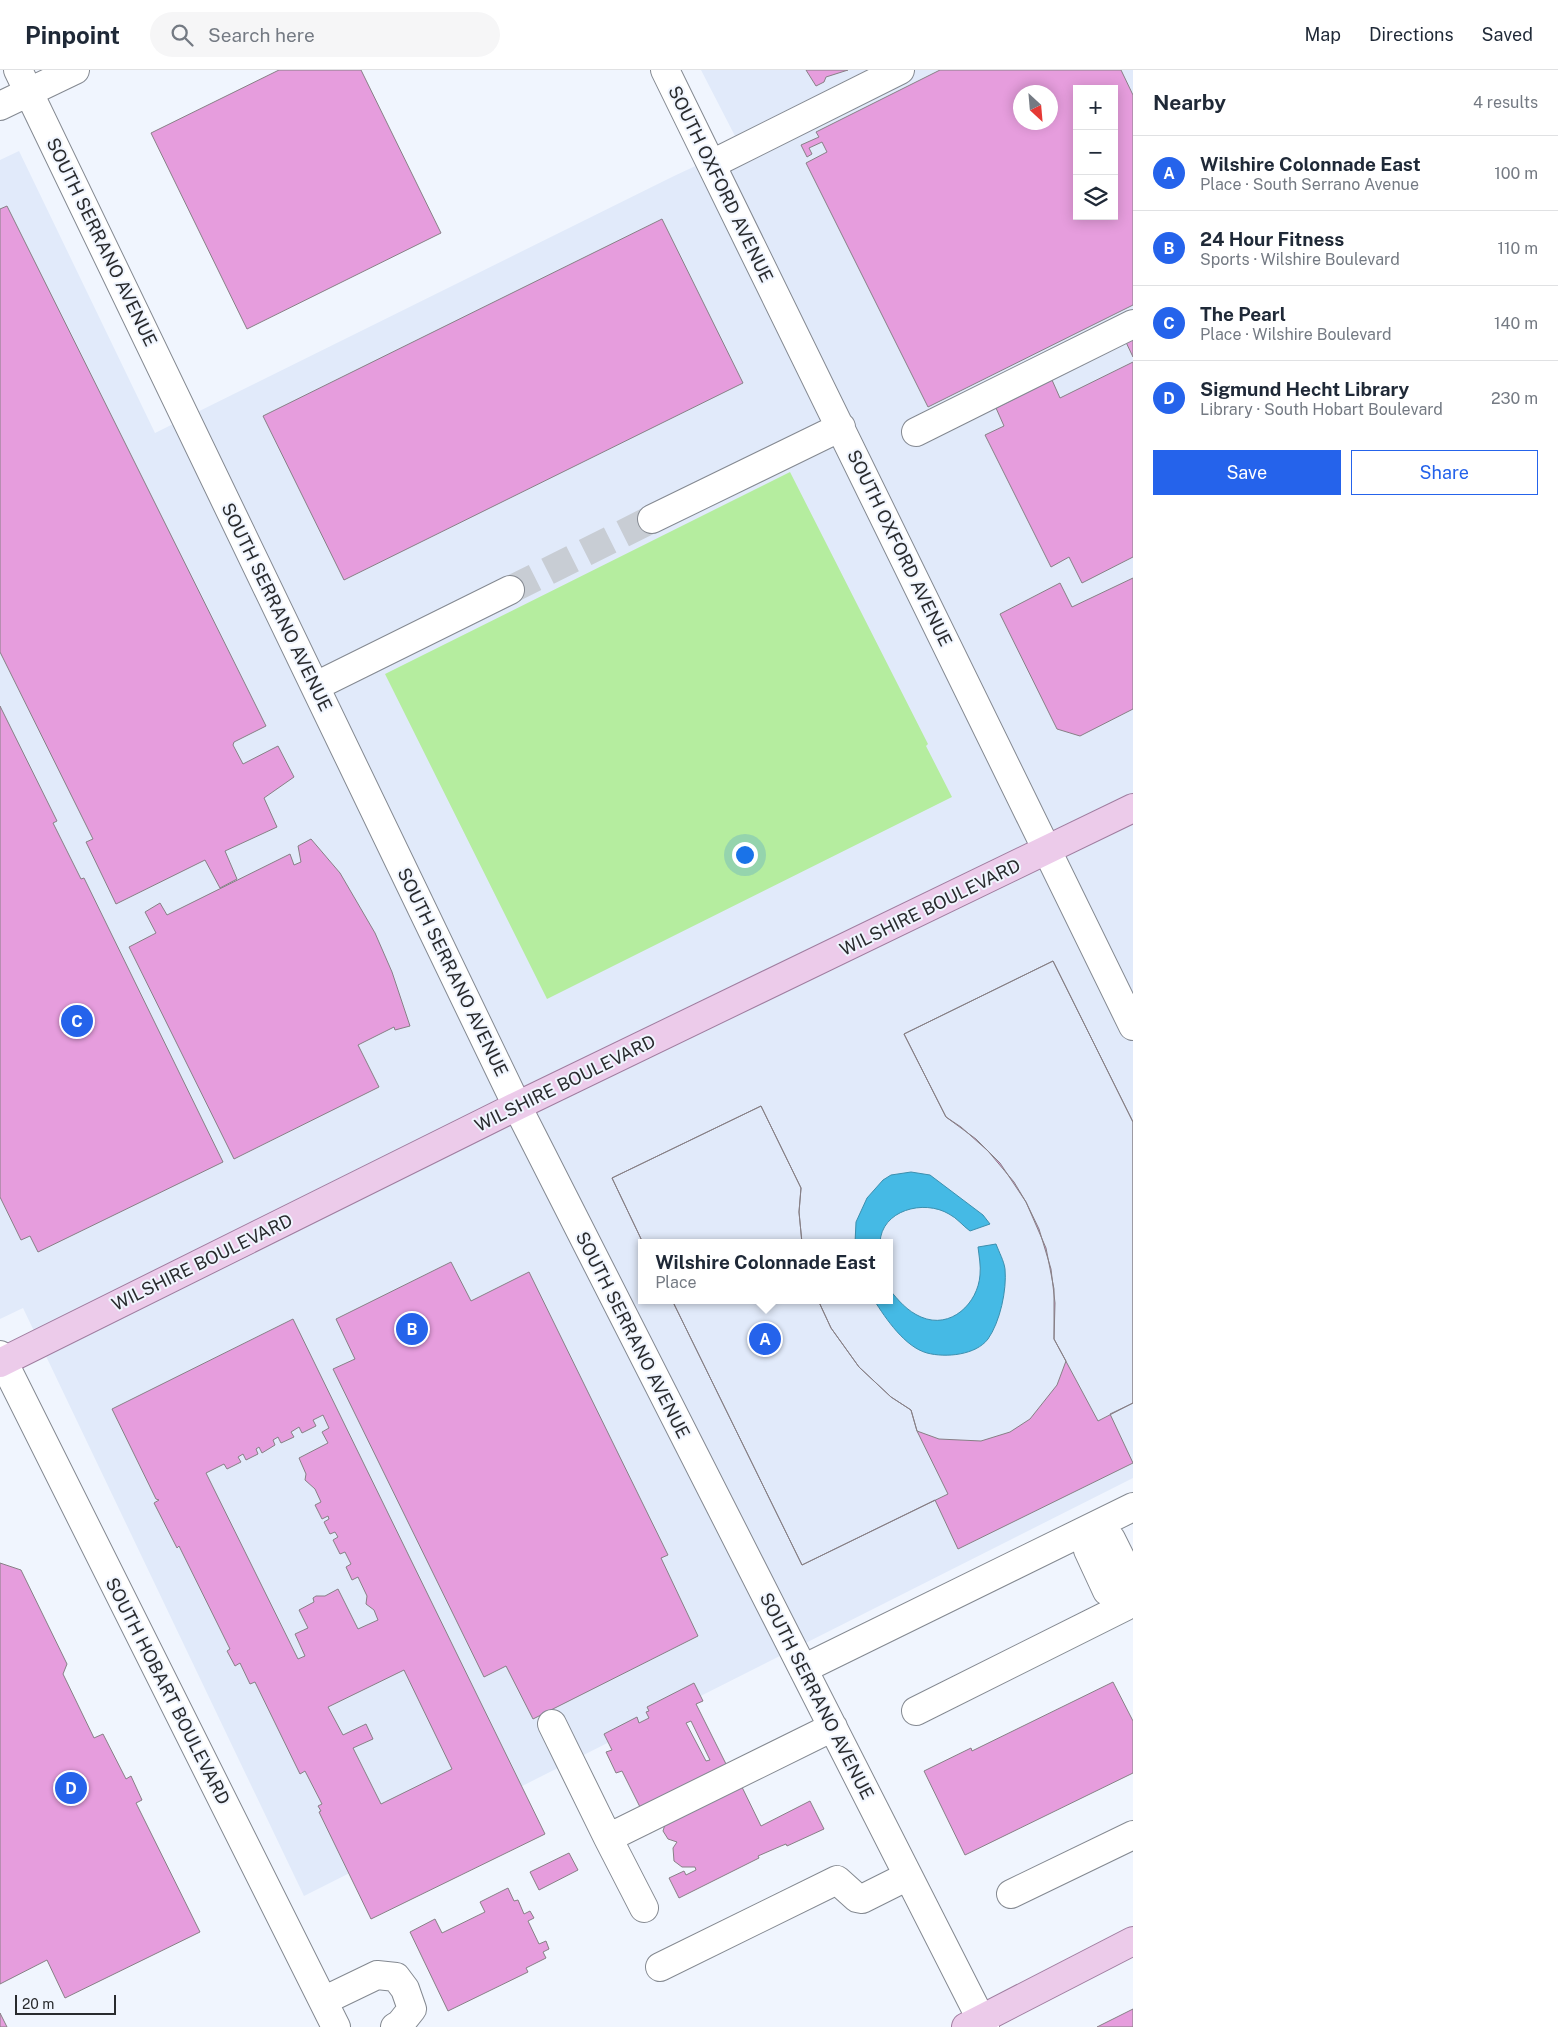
<!DOCTYPE html>
<html lang="en">
<head>
<meta charset="utf-8">
<style>
  :root { --surface:#fff; --page:#f6f6f7; --text:#1f2937; --muted:#747a83; --line:#e0e1e3; --accent:#2563eb }
  body { margin:0; font-family:"Public Sans",sans-serif; background:var(--page); color:var(--text) }
  .controls { position:absolute; right:15px; top:15px; display:grid; overflow:hidden; border-radius:0px; box-shadow:0 2px 12px #0003 }
  .controls button { width:45px; height:45px; display:grid; place-items:center; padding:0; border:0; border-bottom:1px solid var(--line); background:var(--surface); color:var(--text); font:25px sans-serif }
  .compass { position:absolute; left:1013px; top:15px; width:45px; height:45px; border-radius:50%; background:var(--surface); box-shadow:0 2px 12px #0003; rotate:154deg }
  .scale { position:absolute; left:15px; bottom:12px; width:101px; box-sizing:border-box; padding-left:5px; border:2px solid #292b2e; border-top:0; font-size:14px; line-height:18px; white-space:nowrap; color:#292b2e; -webkit-text-stroke:4px #f0f5fe; paint-order:stroke }
  .you { position:absolute; left:744px; top:784px; width:18px; height:18px; margin:-12px; border:4px solid #fff; border-radius:50%; background:#1a73e8; box-shadow:0 0 0 8px #1a73e833 }
  .badge { display:grid; place-items:center; width:32px; height:32px; border-radius:50%; background:var(--accent); color:#fff; font-size:16px; font-weight:700 }
  .pin { position:absolute; translate:-50% -50%; border:2px solid #fff; box-shadow:0 1px 5px #0006 }
  .popup { position:absolute; left:638px; top:1169px; width:255px; height:65px; box-sizing:border-box; display:grid; place-content:center; border-radius:0px; background:var(--surface); filter:drop-shadow(0 1px 4px #0005); font-size:16px; white-space:nowrap; color:var(--muted) }
  .popup b { font-size:19px; color:var(--text) }
  .popup::after { content:''; position:absolute; left:50%; top:100%; margin-left:-10px; border:10px solid transparent; border-top-color:var(--surface) }
  .list { margin:0; padding:0; list-style:none }
  h2 { display:flex; justify-content:space-between; align-items:center; height:65px; margin:0; padding:0 20px; font-size:21px }
  h2 small { font-size:16px; font-weight:400; color:var(--muted) }
  .list li { display:grid; grid-template-columns:32px 1fr auto; gap:15px; align-items:center; box-sizing:border-box; height:75px; padding:0 20px; border-top:1px solid var(--line) }
  .list b { display:block; font-size:19px; white-space:nowrap }
  .list p { margin:0; font-size:16px; white-space:nowrap; color:var(--muted) }
  .list em { font-size:16px; font-style:normal; color:var(--muted) }
  .actions { display:flex; gap:10px; padding:15px 20px }
  .actions a { flex:1; padding:11px 0; border:1px solid var(--accent); border-radius:0px; text-align:center; font-size:18px; color:var(--accent) }
  .actions .main { background:var(--accent); color:#fff }
  .icon { flex:none; width:28px; height:28px; fill:none; stroke:currentColor; stroke-width:2; stroke-linecap:round; stroke-linejoin:round }
  .map { position:relative; flex:none; width:1133px; height:1957px; overflow:hidden }
  header { display:flex; align-items:center; gap:30px; box-sizing:border-box; height:70px; padding:0 25px; background:var(--surface); border-bottom:1px solid var(--line) }
  header strong { font-size:24px }
  nav { display:flex; gap:28px; margin-inline-start:auto; font-size:18px }
  .search { width:350px; height:45px; background:var(--page); display:flex; align-items:center; gap:12px; box-sizing:border-box; padding:0 18px; border-radius:28px; color:var(--muted); font-size:19px }
  main { display:flex }
  aside { flex:1; background:var(--surface) }
  .map>svg:first-child { display:block }
  .built { fill:#e1eafa; fill-rule:evenodd }
  .green { fill:#b5ed9f }
  .water { fill:#45bae5; stroke:#3d8fae }
  .building { fill:#e69ddd; stroke:#878086; fill-rule:evenodd }
  .lines { fill:none; stroke-linecap:round; stroke-linejoin:round }
  .minor-tunnel { stroke:#c8cdd4; stroke-width:28; stroke-dasharray:28 14; stroke-linecap:butt }
  .minor-casing { stroke:#848991; stroke-width:30 }
  .major-casing { stroke:#9f7d9f; stroke-width:30 }
  .minor { stroke:#fff; stroke-width:28 }
  .major { stroke:#eccbea; stroke-width:28 }
  .labels { text-anchor:middle; dominant-baseline:central; stroke-width:4; stroke-linejoin:round; paint-order:stroke }
  .street-label { font-size:18px; fill:#292b2e; stroke:#f0f5fe }
</style>
</head>
<body>
<header>
<strong>Pinpoint</strong>
<div class="search"><svg class="icon" aria-label="search" viewBox="0 0 24 24"><circle cx="10" cy="10" r="6"/><path d="M15 15l6 6"/></svg>Search here</div>
<nav><a>Map</a><a>Directions</a><a>Saved</a></nav>
</header>
<main>
<div class="map">
<svg width="1133" height="1957" viewBox="0 0 1133 1957">
  <rect width="100%" height="100%" fill="#f0f5fe"/>
  <!-- built -->
  <path class="built" d="M701,0H871L735,66Z
    M901,0H1133V1408L304,1826L23,1238L0,1249V90L19,81L155,363L674,106ZM1077,19H1114V146H1077ZM1021,22H1050V52H1021ZM641,1173H889V1230H641Z"/>
  <!-- green -->
  <path class="green" d="M790,402L928,674L926,676L952,727L547,929L385,604Z"/>
  <!-- water -->
  <path class="water" d="M911,1102L930,1105L983,1145L990,1154L970,1161C963,1156 957,1148 949,1144C924,1129 881,1140 880,1173H855L856,1152L867,1128L883,1110L891,1105Z
    M996,1174C999,1182 1004,1191 1005,1199C1007,1220 1000,1252 988,1269C976,1285 946,1288 927,1283C905,1277 886,1249 874,1230H889V1219C898,1230 907,1241 921,1247C951,1260 978,1233 980,1205C981,1196 979,1186 978,1177Z"/>
  <!-- building -->
  <path class="building" d="M279,0H361L441,163L247,259L151,63Z
    M806,0H848L826,7L824,12L816,16Z
    M940,0H1121L1133,25V235L928,337L806,93L827,82L822,72L809,78L812,84L807,87L801,75L819,67L816,62ZM1077,19H1114V146H1077ZM1021,22H1050V52H1021Z
    M7,136L266,656L234,672L233,675L243,694L278,676L294,707L264,728L277,757L225,781L237,809L220,818L205,790L116,834L86,772L93,769L0,582V139Z
    M662,149L743,313L344,510L263,346Z
    M1133,263V287L1124,268Z
    M1133,292V487L1082,513L1069,487L1051,497L985,365L1004,356L996,338L1052,310L1060,328Z
    M1133,508V639L1080,666L1057,659L1000,544L1060,513L1072,537Z
    M0,636L57,751L53,753L81,809L84,808L223,1092L38,1182L30,1166L21,1170L0,1127Z
    M311,769L340,803L375,863L392,902L410,956L395,960L394,957L358,975L379,1017L234,1089L129,877L156,863L145,842L160,833L167,845L290,784L294,795L301,792L298,776Z
    M1053,891L1133,1052V1333L1110,1344L1133,1393L958,1479L935,1430L802,1495L672,1230H818L831,1258L859,1297L891,1327L911,1340L917,1361L939,1369L981,1371L1010,1362L1030,1349L1057,1315L1066,1291L1054,1269V1219L1046,1178L1026,1132L1000,1093L976,1069L946,1047L904,964Z
    M1053,891L1133,1052V1333L1098,1351L1054,1269L1055,1233L1051,1199L1039,1159L1026,1132L1014,1112L988,1081L961,1057L946,1047L904,964Z
    M761,1036L801,1118L799,1142L802,1173H643L612,1108Z
    M761,1036L801,1118L799,1142L802,1173H643L612,1108Z
    M451,1192L471,1231L529,1202L668,1485L661,1488L698,1566L533,1649L506,1596L484,1607L333,1299L355,1289L336,1249Z
    M672,1230H818L831,1258L859,1297L891,1327L911,1340L917,1361L948,1424L802,1495Z
    M293,1249L545,1764L371,1849L319,1742L321,1741L318,1736L322,1734L305,1701L300,1704L255,1612L250,1614L240,1593L235,1596L227,1581L230,1579L179,1476L177,1478L154,1433L159,1430L156,1429L112,1339ZM323,1345L329,1358L322,1362L328,1373L299,1388L306,1404L305,1410L315,1419L321,1432L315,1435L322,1449L328,1446L329,1449L324,1452L330,1464L335,1462L338,1467L333,1470L340,1484L345,1482L351,1494L346,1497L352,1510L358,1507L367,1526L366,1534L374,1540L378,1550L358,1559L338,1519L325,1526H316L313,1528L314,1532L299,1540L308,1558L295,1564L305,1586L298,1589L206,1403L224,1394L227,1399L241,1392L238,1387L243,1384L246,1390L258,1384L256,1379L259,1377L262,1383L275,1375L273,1370L278,1367L281,1373L294,1367L291,1362L299,1357L302,1363L316,1356L313,1350ZM404,1600L452,1699L381,1734L353,1678L373,1669L366,1654L343,1665L328,1637Z
    M0,1493L21,1500L67,1594L63,1604L94,1668L103,1664L126,1709L131,1706L142,1730L136,1733L200,1862L65,1928L47,1890L0,1914Z
    M1113,1612L1133,1651V1703L965,1785L924,1701L971,1678L972,1681Z
    M694,1613L703,1631L696,1634L726,1694L644,1745L622,1701L616,1703L606,1682L612,1680L604,1664L637,1647L639,1653L649,1648L646,1642L649,1641L647,1637ZM691,1651L710,1690L706,1691L686,1653Z
    M739,1711L761,1756L810,1731L824,1759L787,1776L786,1774L781,1776L758,1786L759,1788L679,1828L669,1808L684,1801L686,1805L696,1800L695,1797H682L674,1791L673,1778L677,1772L668,1769L663,1761L666,1751Z
    M569,1783L578,1800L539,1820L530,1802Z
    M508,1818L514,1831L518,1830L524,1844L530,1841L534,1848L528,1851L539,1874L546,1871L549,1879L543,1882L546,1888L526,1898L528,1902L448,1941L410,1862L435,1849L442,1863L485,1842L480,1832Z
    M1133,1939V1957H1097Z
    M0,1943L7,1957H0Z"/>
  <g class="lines">
    <!-- minor-tunnel -->
    <path class="minor-tunnel" d="M510,520L652,449"/>
    <defs>
      <path id="minor" d="M18,0L517,1036L985,1957
        M665,0L1133,956
        M0,36L75,0
        M712,94L900,0
        M916,362L1133,254
        M652,449L841,357
        M316,616L510,520
        M0,1285L336,1957
        M1098,1466L1088,1480L1107,1521L1124,1528L1128,1535L1133,1533
        M1098,1466L1111,1469L1131,1509L1124,1528
        M803,1599L1133,1437
        M916,1641L1128,1535
        M552,1654L608,1768L833,1657
        M608,1768L644,1838
        M1011,1824L1133,1765
        M660,1897L837,1810L857,1828L862,1829L908,1806
        M323,1931L377,1905L396,1907L405,1919L412,1939L400,1954L395,1957"/>
      <path id="major" d="M0,1293L517,1036L1133,738
        M966,1957L1133,1871"/>
    </defs>
    <!-- minor casing -->
    <use href="#minor" class="minor-casing"/>
    <!-- major casing -->
    <use href="#major" class="major-casing"/>
    <!-- minor -->
    <use href="#minor" class="minor"/>
    <!-- major -->
    <use href="#major" class="major"/>
  </g>
  <g class="labels">
    <!-- street labels -->
    <g class="street-label">
      <text transform="translate(721 114) rotate(64)">SOUTH OXFORD AVENUE</text>
      <text transform="translate(102 172) rotate(64)">SOUTH SERRANO AVENUE</text>
      <text transform="translate(900 478) rotate(64)">SOUTH OXFORD AVENUE</text>
      <text transform="translate(277 537) rotate(64)">SOUTH SERRANO AVENUE</text>
      <text transform="translate(930 837) rotate(-26)">WILSHIRE BOULEVARD</text>
      <text transform="translate(453 902) rotate(64)">SOUTH SERRANO AVENUE</text>
      <text transform="translate(565 1013) rotate(-26)">WILSHIRE BOULEVARD</text>
      <text transform="translate(202 1192) rotate(-26)">WILSHIRE BOULEVARD</text>
      <text transform="translate(633 1265) rotate(63)">SOUTH SERRANO AVENUE</text>
      <text transform="translate(168 1621) rotate(63)">SOUTH HOBART BOULEVARD</text>
      <text transform="translate(817 1626) rotate(63)">SOUTH SERRANO AVENUE</text>
    </g>
  </g>
</svg>
<div class="controls">
<button>+</button>
<button>−</button>
<button><svg class="icon" aria-label="layers" viewBox="0 0 24 24"><path d="M12 4l9 5-9 5-9-5zM3 14l9 5 9-5"/></svg></button>
</div>
<svg class="compass" viewBox="-18 -18 36 36"><path d="M0-13l5 13h-10z" fill="#e53935"/><path d="M0 13l5-13h-10z" fill="#747a83"/></svg>
<div class="scale">20 m</div>
<div class="you"></div>
<div class="pin badge" style="left:765px;top:1269px">A</div>
<div class="popup"><b>Wilshire Colonnade East</b>Place</div>
<div class="pin badge" style="left:412px;top:1259px">B</div>
<div class="pin badge" style="left:77px;top:951px">C</div>
<div class="pin badge" style="left:71px;top:1718px">D</div>
</div>
<aside>
<h2>Nearby<small>4 results</small></h2>
<ul class="list">
<li><span class="badge">A</span><div><b>Wilshire Colonnade East</b><p>Place · South Serrano Avenue</p></div><em>100 m</em></li>
<li><span class="badge">B</span><div><b>24 Hour Fitness</b><p>Sports · Wilshire Boulevard</p></div><em>110 m</em></li>
<li><span class="badge">C</span><div><b>The Pearl</b><p>Place · Wilshire Boulevard</p></div><em>140 m</em></li>
<li><span class="badge">D</span><div><b>Sigmund Hecht Library</b><p>Library · South Hobart Boulevard</p></div><em>230 m</em></li>
</ul>
<div class="actions"><a class="main">Save</a><a>Share</a></div>
</aside>
</main>
</body>
</html>
